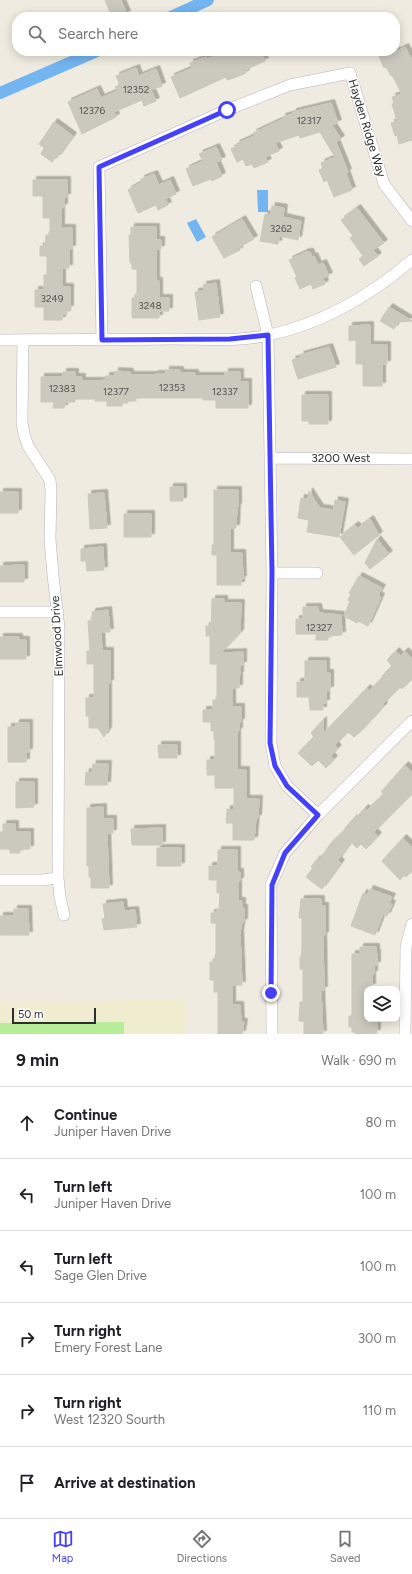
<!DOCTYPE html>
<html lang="en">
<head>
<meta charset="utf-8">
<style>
  :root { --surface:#fff; --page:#f6f6f6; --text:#202124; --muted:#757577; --line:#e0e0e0; --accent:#4440fc }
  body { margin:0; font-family:Figtree,sans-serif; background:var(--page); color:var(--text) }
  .controls { position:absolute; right:12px; bottom:12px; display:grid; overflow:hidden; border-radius:8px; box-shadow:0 2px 10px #0003 }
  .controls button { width:36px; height:36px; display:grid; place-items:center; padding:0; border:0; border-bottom:1px solid var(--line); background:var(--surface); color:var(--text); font:20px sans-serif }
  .scale { position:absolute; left:12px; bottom:10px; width:84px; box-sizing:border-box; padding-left:4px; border:2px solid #2d2d2d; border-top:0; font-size:11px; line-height:14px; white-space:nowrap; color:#2d2d2d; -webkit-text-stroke:3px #fff; paint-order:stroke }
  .stop { position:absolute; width:12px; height:12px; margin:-9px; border:3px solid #4440fc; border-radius:50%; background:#fff }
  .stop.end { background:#4440fc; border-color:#fff; box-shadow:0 1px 4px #0008 }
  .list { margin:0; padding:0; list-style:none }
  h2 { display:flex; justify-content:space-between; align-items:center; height:52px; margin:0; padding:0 16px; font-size:17px }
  h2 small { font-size:13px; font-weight:400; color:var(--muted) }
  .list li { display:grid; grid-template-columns:26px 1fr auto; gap:12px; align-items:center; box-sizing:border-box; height:72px; padding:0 16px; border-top:1px solid var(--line) }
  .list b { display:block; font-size:15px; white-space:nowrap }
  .list p { margin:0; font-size:13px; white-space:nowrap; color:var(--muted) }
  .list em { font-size:13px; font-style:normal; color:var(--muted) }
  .icon { flex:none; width:22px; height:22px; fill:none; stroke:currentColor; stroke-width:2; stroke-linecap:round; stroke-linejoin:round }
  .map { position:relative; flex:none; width:412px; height:1034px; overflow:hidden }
  .search { position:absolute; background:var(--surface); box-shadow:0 2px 10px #0003; left:12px; right:12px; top:12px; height:44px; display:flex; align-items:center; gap:10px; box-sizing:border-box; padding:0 14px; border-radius:16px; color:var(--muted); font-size:15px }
  .sheet { height:484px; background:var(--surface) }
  nav { display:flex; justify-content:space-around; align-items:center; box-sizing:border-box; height:56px; border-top:1px solid var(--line); background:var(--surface); font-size:11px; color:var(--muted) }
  nav a { display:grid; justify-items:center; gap:2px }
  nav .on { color:var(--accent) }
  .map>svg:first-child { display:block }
  .education { fill:#f0ecd0 }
  .pitch { fill:#b7ec99 }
  .water { fill:#73b5f0 }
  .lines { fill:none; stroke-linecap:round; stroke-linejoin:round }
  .canal { stroke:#73b5f0; stroke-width:12 }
  .building { fill:#cbc9be; stroke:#cbc8b9; filter:url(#shadow) }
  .minor-casing { stroke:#b4b3c1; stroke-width:12 }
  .minor { stroke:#fff; stroke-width:11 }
  .route { stroke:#4440fc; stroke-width:5 }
  .labels { text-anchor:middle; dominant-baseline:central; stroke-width:3; stroke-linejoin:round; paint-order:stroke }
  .number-label { font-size:10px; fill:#545451 }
  .street-label { font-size:12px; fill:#2d2d2d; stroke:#fff }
</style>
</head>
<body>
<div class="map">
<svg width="412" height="1034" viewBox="0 0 412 1034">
  <defs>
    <filter id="shadow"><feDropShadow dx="3.5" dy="-3.5" stdDeviation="0" flood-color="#0004"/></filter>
  </defs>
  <rect width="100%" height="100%" fill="#efebe0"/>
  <!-- education -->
  <path class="education" d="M185,1000V1034H0V1001Z"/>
  <!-- pitch -->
  <path class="pitch" d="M124,1022V1034H0V1023Z"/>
  <!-- water -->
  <path class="water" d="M257,190H268V212H258Z
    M196,219L206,237L197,242L187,223Z"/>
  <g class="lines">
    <!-- canal -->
    <path class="canal" d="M171,17L208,0
      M0,93L97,51"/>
  </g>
  <!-- building -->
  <path class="building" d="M105,0H121L127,14L120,17H112Z
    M405,47L412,60V140L399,144L397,135L395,136L391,123L397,121L392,104L394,103L392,97L402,94L392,75L391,76L386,67L384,68L377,51H397Z
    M226,51H260L265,61L245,70L246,73L234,78L227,80L226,77L180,98L171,77L192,68L190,63L206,57L207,59Z
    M136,68L139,76L156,69L162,86L151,90L156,101L144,106L142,100L114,112L116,117L82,134L68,102L97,89L101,98L117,91L115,87L120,85L116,76Z
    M331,103L338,123L332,125L341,139L336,142L348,172L346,173L352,190L334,197L327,180L324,182L319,170L323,168L321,163L335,157L320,132L300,138L299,135L275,143L279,151L265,157L268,162L254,168L252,164L246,166L243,159L237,162L231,149L237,146L236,144L254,136L253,133L283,119L282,117L293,114V112Z
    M54,122L73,136L57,158L56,157L52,162L41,154L44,148L39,144Z
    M216,147L222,160L216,162L222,176L212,181L211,179L193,186L186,169L203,161L199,154Z
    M154,174L159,185L170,180L176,194L165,199L168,205L158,210L156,205L138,213L128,190L142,182L141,179Z
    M33,180H67V197H64V207H62L61,211V228H72V249L69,248V268H62V287H70V309H67V314H62V320H44V307H35V290H44V275H47V256H40V246H45L46,235H50V218H43V196H33Z
    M272,206L284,208L283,217L301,221L298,240L279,236L278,244L260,241L265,214L270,215Z
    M357,208L384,243L373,250L378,256L364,266L359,259L363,256L350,238L353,236L341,220Z
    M242,219L254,239L238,248L240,250L224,258L212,237Z
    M131,227H156V240H161V249H156V281H159V298H169V311H159V318H132V298H137V269H132V263H130L129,235H131Z
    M306,252H310L312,257L314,256L318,265L323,263L329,276L323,278L325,284L313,289L311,284L300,289L295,278L297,277L289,260Z
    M216,283L220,317L199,320L195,292L204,291L203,285Z
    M389,307L412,321L398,322L394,329L380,321Z
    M370,325V345H387V364H382V386H363V364H356V340L349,341V326Z
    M329,347L336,367L298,379L292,360L301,357L300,355Z
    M166,370H180V373H195V376H225V372H240V382H248V408H216V400H203V398H136V401H128V403H122V406H107V401H95V399H75V402H65L64,408H53L54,402H41V377H63V372H75V377H82V381H102V380H106V376H115V371L130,372V375H155V374H166Z
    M302,395H328V424H309V421H302Z
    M170,487H183V501H170Z
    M214,490H238V507H237L236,528H230V553H242L243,579H241V585H217V555H212V545H214Z
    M309,491L320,508L334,510L335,500L345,502L339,537L307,532L309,520L298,518L301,498L308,499Z
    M0,492H18V513H0Z
    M104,493L107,528L90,529L88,494Z
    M124,514H151V537H124Z
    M370,519L379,535L354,555L340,537L355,525L358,528Z
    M377,539L389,554L370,569L365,563Z
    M103,547L104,570L87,571L86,561H81V549Z
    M24,565V582H0V566Z
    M359,576L382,588L378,595L381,597L368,626L358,621L357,623L344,616L350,601L348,600L351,594L349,593Z
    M212,599H224V603H241L240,633L221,653L243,652V665H240V675H239V688H232V707H241V722H239V731H237V770H246V799H259L258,818H256L254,840H233V823H226L227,809L234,810V788H215V775H207V760H215V739H214V731H211V722H203V710H213V700H217V664H210V636H206V626H211Z
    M303,607H318L319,613L341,615L342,635L328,636V640H316V634H296V619H303Z
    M108,610L110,632H101L102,651H110V683H108V730L104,737L98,728H89V716H86V698H94V664H87V651H90L88,621H92V612Z
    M0,637H19V640H26V659H0Z
    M396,651L400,656L405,651L412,659V679L402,689L400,687L383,704L384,706L360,732L354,737L348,732L335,745L338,748L331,756L334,759L326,768L318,760L312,766L298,753L314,737L311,733L323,720V734L367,688L369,691L383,677L382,676L392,666L387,660Z
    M305,661H326V673H330V690H326V703H323V710H310L309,697H297V682H305Z
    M16,723H29V752H26V762H8V727H16Z
    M158,745H177V758H159Z
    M93,764H108L107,785H85L86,772L92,773Z
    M405,765L412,772V794L374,832L378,836L366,849L361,844L357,848L351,842L338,860L341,863L322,889L306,877L313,868L311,867L317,859L319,860L331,843L345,830V828L354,818L355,819L365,808L367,810L384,794L381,792Z
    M16,782H34V807L16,808Z
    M103,807V819H113V833H107L109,888H91V877H89V866H87V808Z
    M3,824H15V832H30V849H20V853H10V849H0V832H3Z
    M162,828V845H132L131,829Z
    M403,838L412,847V871L406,877L404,875L400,880L382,861Z
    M157,848H181V866H157Z
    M218,850H237V872H240V881H238V901H242V908H244V922H242L240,933L242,985H232V1005H240L241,1022H244L242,1034H218V992H214V980H210V962H215V955L216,954V923H211V913H216V911H219L220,893H217V880H209V866H218Z
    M370,889L392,897L389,903L392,904L387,916L383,914L375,935L351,926L363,893L367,895Z
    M301,899H321V906H325V935H323L324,990H321L323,1034H304V1021H299L300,1002H303V969H300V957H301L302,948V918H299Z
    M123,902L124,911L135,910L137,927L104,930L102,919L105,918L103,904Z
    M14,909H28L29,935H0V916H14Z
    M360,947H376V953H377V965H374V974H372V987H367V1019H377V1033L355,1034V1032H352V1027H349V1016H352V954H360Z"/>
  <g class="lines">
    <defs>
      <path id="minor" d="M256,286L268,335L272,573L271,743L275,766L287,786L318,815
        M0,340C57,339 115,340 172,339C204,339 238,342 269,335C324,323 370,296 412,260
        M23,340L22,422L24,434L28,446L50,480L51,490L50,539L53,575L59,628L58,878L60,897L64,915
        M102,340L99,167L227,110L290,85L350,73L384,184L412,221
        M271,458L412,459
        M272,573H317
        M0,612H58
        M0,880H42L58,878
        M272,1034L271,885L285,853L318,815L412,721
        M405,1034L406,947L412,924"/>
    </defs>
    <!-- minor casing -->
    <use href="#minor" class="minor-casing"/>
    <!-- minor -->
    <use href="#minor" class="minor"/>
  </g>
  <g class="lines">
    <!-- route -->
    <path class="route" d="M227,110L99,167L102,340L230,339L268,335L272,573L270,743L275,766L287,786L318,815L285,853L272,885L271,993"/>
  </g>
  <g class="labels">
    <!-- number labels -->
    <g class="number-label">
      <text x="136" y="89">12352</text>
      <text x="92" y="110">12376</text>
      <text x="309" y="120">12317</text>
      <text x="281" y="228">3262</text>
      <text x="52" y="298">3249</text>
      <text x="150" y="305">3248</text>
      <text x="172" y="387">12353</text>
      <text x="62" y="388">12383</text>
      <text x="116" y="391">12377</text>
      <text x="225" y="391">12337</text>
      <text x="319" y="627">12327</text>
    </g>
    <!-- street labels -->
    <g class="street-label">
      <text transform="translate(367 128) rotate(73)">Hayden Ridge Way</text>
      <text x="341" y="458">3200 West</text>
      <text transform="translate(57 636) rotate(-93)">Elmwood Drive</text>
    </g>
  </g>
</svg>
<div class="controls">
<button><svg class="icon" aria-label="layers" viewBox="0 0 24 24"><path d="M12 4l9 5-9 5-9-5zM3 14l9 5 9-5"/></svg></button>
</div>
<div class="scale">50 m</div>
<div class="stop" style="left:227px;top:110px"></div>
<div class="stop end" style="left:271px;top:993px"></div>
<div class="search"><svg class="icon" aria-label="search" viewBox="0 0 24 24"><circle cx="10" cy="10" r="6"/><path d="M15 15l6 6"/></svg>Search here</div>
</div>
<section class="sheet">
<h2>9 min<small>Walk · 690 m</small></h2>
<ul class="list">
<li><svg class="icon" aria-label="ahead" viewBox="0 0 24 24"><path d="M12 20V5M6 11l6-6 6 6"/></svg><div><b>Continue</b><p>Juniper Haven Drive</p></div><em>80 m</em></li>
<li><svg class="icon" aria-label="left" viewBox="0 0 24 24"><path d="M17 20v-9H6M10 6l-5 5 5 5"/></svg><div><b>Turn left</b><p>Juniper Haven Drive</p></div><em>100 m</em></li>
<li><svg class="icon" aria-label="left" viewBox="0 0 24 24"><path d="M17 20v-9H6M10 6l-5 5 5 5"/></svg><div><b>Turn left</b><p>Sage Glen Drive</p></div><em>100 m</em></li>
<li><svg class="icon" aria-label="right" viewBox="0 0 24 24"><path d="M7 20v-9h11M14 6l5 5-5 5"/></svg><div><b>Turn right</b><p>Emery Forest Lane</p></div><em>300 m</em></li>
<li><svg class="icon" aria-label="right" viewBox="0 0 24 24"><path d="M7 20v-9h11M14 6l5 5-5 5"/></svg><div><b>Turn right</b><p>West 12320 Sourth</p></div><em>110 m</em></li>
<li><svg class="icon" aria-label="arrive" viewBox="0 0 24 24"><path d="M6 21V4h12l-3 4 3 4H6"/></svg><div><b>Arrive at destination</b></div></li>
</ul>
</section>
<nav>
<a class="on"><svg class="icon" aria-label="map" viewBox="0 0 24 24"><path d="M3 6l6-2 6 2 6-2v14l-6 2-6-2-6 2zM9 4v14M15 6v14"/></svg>Map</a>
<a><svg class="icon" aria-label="directions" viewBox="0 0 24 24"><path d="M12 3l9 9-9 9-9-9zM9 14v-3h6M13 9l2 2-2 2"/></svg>Directions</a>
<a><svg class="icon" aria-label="saved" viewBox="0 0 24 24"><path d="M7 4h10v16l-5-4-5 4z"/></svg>Saved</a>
</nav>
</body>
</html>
